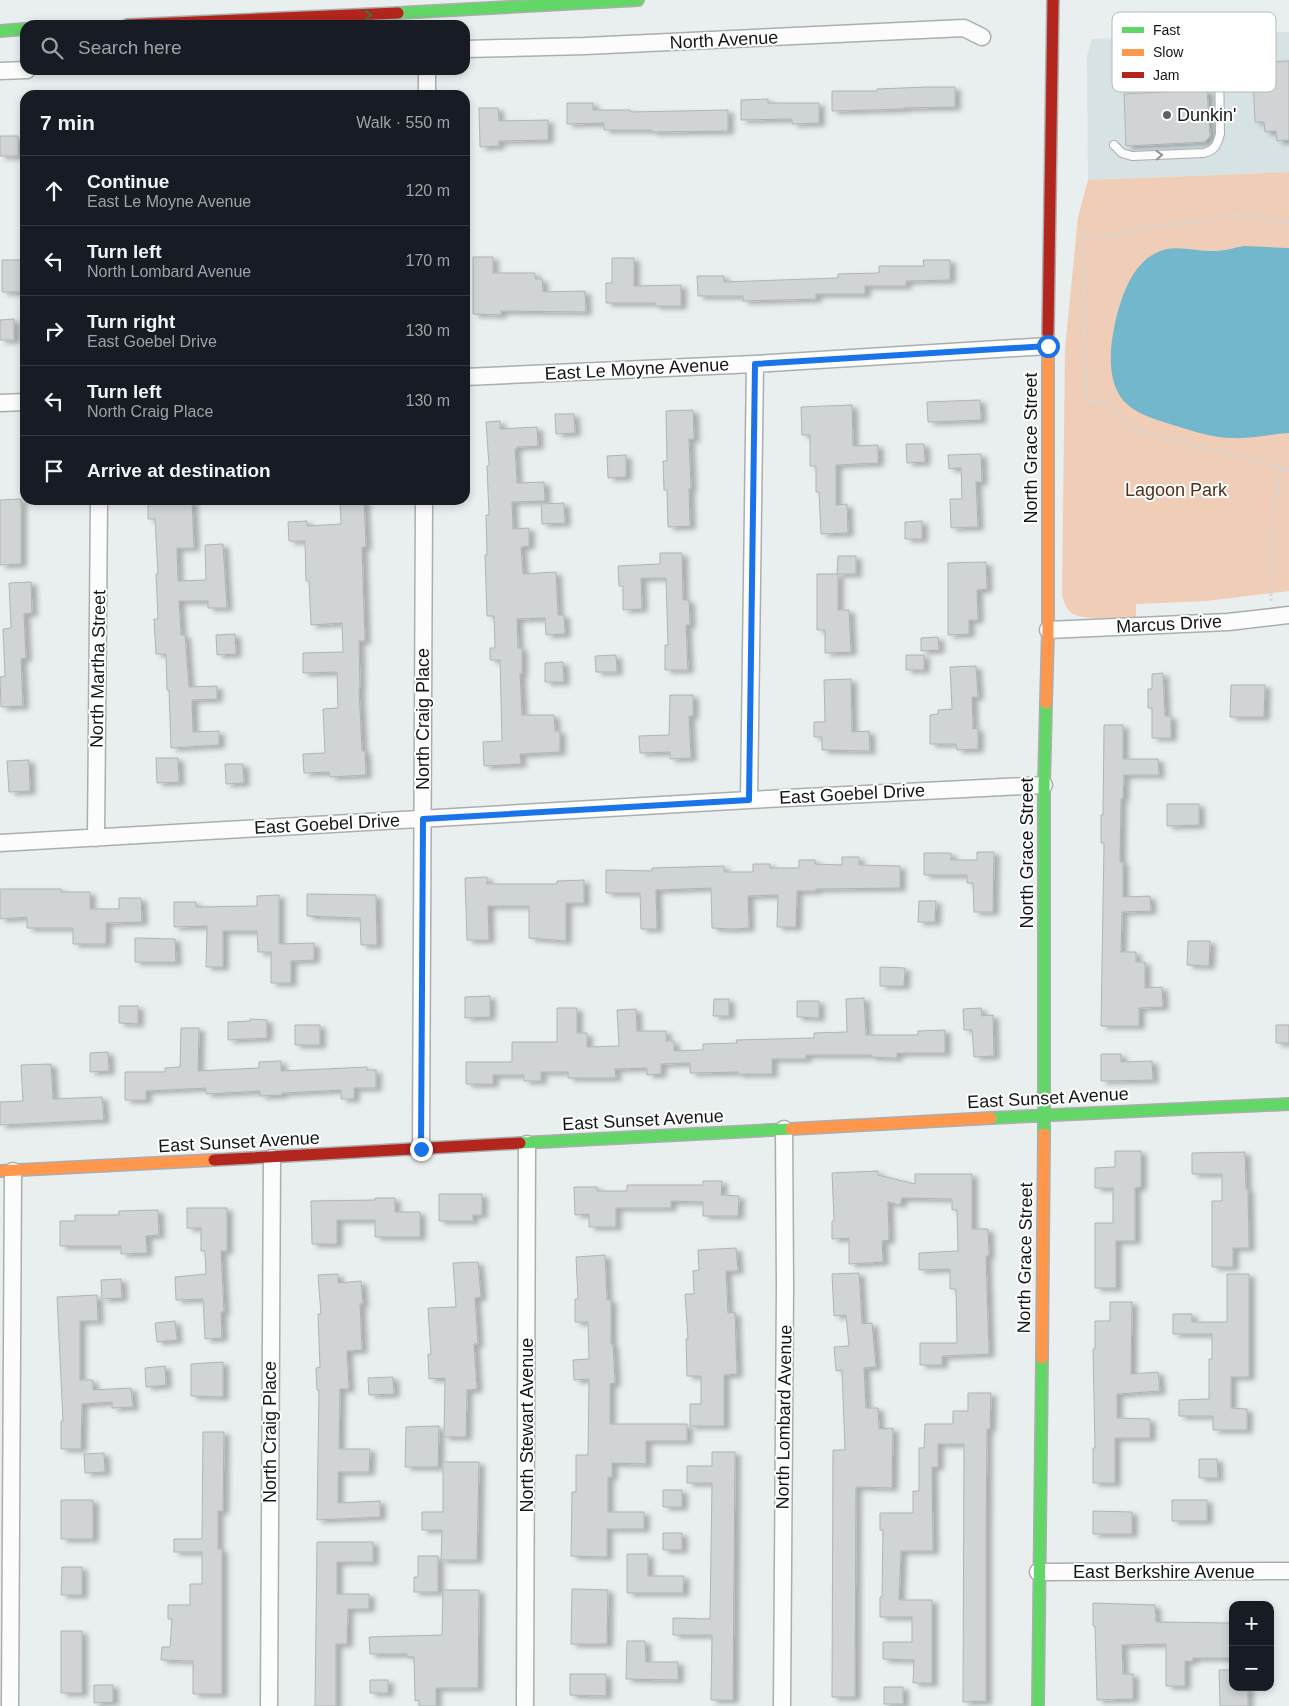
<!DOCTYPE html>
<html lang="en">
<head>
<meta charset="utf-8">
<style>
  :root { --surface:#171b24; --page:#242831; --text:#f1f3f6; --muted:#9ea1a6; --line:#363941 }
  body { margin:0; font-family:Helvetica,sans-serif; background:var(--page); color:var(--text) }
  .controls { position:absolute; right:15px; bottom:15px; display:grid; overflow:hidden; border-radius:10px; box-shadow:0 2px 8px #0003 }
  .controls button { width:45px; height:45px; display:grid; place-items:center; padding:0; border:0; border-bottom:1px solid var(--line); background:var(--surface); color:var(--text); font:25px sans-serif }
  .stop { position:absolute; width:15px; height:15px; margin:-11px; border:4px solid #1a73e8; border-radius:50%; background:#fff }
  .stop.end { background:#1a73e8; border-color:#fff; box-shadow:0 1px 5px #0008 }
  .list { margin:0; padding:0; list-style:none }
  h2 { display:flex; justify-content:space-between; align-items:center; height:65px; margin:0; padding:0 20px; font-size:21px }
  h2 small { font-size:16px; font-weight:400; color:var(--muted) }
  .list li { display:grid; grid-template-columns:32px 1fr auto; gap:15px; align-items:center; box-sizing:border-box; height:70px; padding:0 20px; border-top:1px solid var(--line) }
  .list b { display:block; font-size:19px; white-space:nowrap }
  .list p { margin:0; font-size:16px; white-space:nowrap; color:var(--muted) }
  .list em { font-size:16px; font-style:normal; color:var(--muted) }
  .icon { flex:none; width:28px; height:28px; fill:none; stroke:currentColor; stroke-width:2; stroke-linecap:round; stroke-linejoin:round }
  .map { position:relative; flex:none; width:1289px; height:1706px; overflow:hidden }
  .search { position:absolute; background:var(--surface); box-shadow:0 2px 8px #0003; left:20px; top:20px; width:450px; height:55px; display:flex; align-items:center; gap:12px; box-sizing:border-box; padding:0 18px; border-radius:15px; color:var(--muted); font-size:19px }
  .panel { position:absolute; background:var(--surface); box-shadow:0 2px 8px #0003; left:20px; top:90px; width:450px; height:415px; border-radius:15px }
  .map>svg:first-child { display:block }
  .built { fill:#d7e2e5 }
  .green { fill:#f0cdb6 }
  .water { fill:#73b7cd }
  .building { fill:#d0d4d5; stroke:#b1b4b5; filter:url(#shadow) }
  .lines { fill:none; stroke-linecap:round; stroke-linejoin:round }
  .lane-casing { stroke:#abaeaf; stroke-width:10 }
  .street-casing { stroke:#abaeaf; stroke-width:19 }
  .fast-casing { stroke:#abaeaf; stroke-width:14 }
  .slow-casing { stroke:#abaeaf; stroke-width:14 }
  .jam-casing { stroke:#abaeaf; stroke-width:14 }
  .path { stroke:#d6d8d8; stroke-width:3; stroke-dasharray:2.5 2.5; stroke-linecap:butt }
  .lane { stroke:#fcfcfd; stroke-width:8 }
  .street { stroke:#fcfcfd; stroke-width:16 }
  .fast { stroke:#63d668; stroke-width:11 }
  .slow { stroke:#ff974d; stroke-width:11 }
  .jam { stroke:#b3261e; stroke-width:11 }
  .oneway { stroke:#3c7640 }
  .oneway2 { stroke:#949496 }
  .route { stroke:#1a73e8; stroke-width:6 }
  .poi-dot { fill:#5f6263; stroke:#fff; stroke-width:2 }
  .labels { text-anchor:middle; dominant-baseline:central; stroke-width:4; stroke-linejoin:round; paint-order:stroke }
  .street-label { font-size:18px; fill:#141617; stroke:#fff }
  .poi-label { font-size:18px; fill:#141617; stroke:#fff; text-anchor:start }
  .park-label { font-size:18px; fill:#523019; stroke:#fff }
  .key { fill:#fff; stroke:#b8b9b9; stroke-width:1 }
  .key-label { font-size:14px; fill:#141617 }
</style>
</head>
<body>
<div class="map">
<svg width="1289" height="1706" viewBox="0 0 1289 1706">
  <defs>
    <filter id="shadow"><feDropShadow dx="5.5" dy="3" stdDeviation="2.5" flood-color="#0004"/></filter>
  </defs>
  <rect width="100%" height="100%" fill="#e9eeef"/>
  <!-- built -->
  <path class="built" d="M1289,32V172L1088,180L1087,56L1092,39Z"/>
  <!-- green -->
  <path class="green" d="M1289,172V591L1206,601L1136,604V618C1123,618 1084,620 1073,614C1066,610 1064,602 1062,595L1065,349L1078,217L1088,180Z"/>
  <!-- water -->
  <path class="water" d="M1245,246L1289,248V433C1270,434 1251,439 1232,438C1213,438 1192,431 1173,425C1159,420 1140,416 1128,405C1104,385 1110,342 1117,315C1123,293 1133,264 1156,253C1174,243 1196,252 1216,251C1225,251 1236,247 1245,246Z"/>
  <!-- building -->
  <path class="building" d="M1289,61V140L1277,141L1276,131L1265,132L1264,122H1255L1253,80L1271,79L1270,62Z
    M928,87H955V107L904,108V109L832,111V91H877V89Z
    M1207,90L1210,136L1205,142L1126,146L1124,94Z
    M768,99V103H819V123L792,124V119L741,120V100Z
    M567,103H593V110H630L631,112L728,110V131L652,132V130H604V123L567,124Z
    M479,108H498L499,121L548,120V140L499,141V146L480,147Z
    M0,136H18V156H0Z
    M473,257H493V273H535V279H542L543,292L585,291L586,312L501,311V315L473,314Z
    M612,258H634V286L681,285V306H655V303H606V283H612Z
    M2,260H23V292H2Z
    M923,260H950V280L906,281V286H865V294H816V299L743,301V296H698L697,276H724V282L838,278V274L879,273V266H924Z
    M14,319V340H0V320Z
    M980,400L981,420L928,422L927,402Z
    M852,405L853,446L878,445V463L836,465V505L847,504L848,533L821,534L819,492H816V466H810V435H802L801,407Z
    M693,410L694,439H689L691,489H689L690,526L668,527L667,490H664L663,461H667L666,411Z
    M555,414H574L575,433L556,434Z
    M500,421V429L537,427L538,446L517,447V449H515L517,483L544,482L545,501L512,502L513,529L529,528V546L521,547L523,574L556,572L558,615H564L565,634L546,635L545,618L517,619L518,648H522V674H520L522,715H554L555,731H560V752L520,754L521,764L484,766L483,742L502,741L500,660H490V648H495L494,616H487L485,555H487L486,515H489L487,466L489,465L486,422Z
    M906,444H924L925,462L907,463Z
    M981,454L982,482H976L978,527L951,528L950,499H962L961,468L949,469L948,455Z
    M626,455V477L608,478L607,456Z
    M21,499V564L0,565V500Z
    M192,500L194,548H177L178,581L206,580L205,545L223,544L227,608H208V601H179L181,635H185L189,687L217,686V699L192,700L193,732L219,731V745L171,748L169,690H167L166,654H156L154,619H158L156,574H158L155,519H148V501Z
    M340,500H364L366,547H362L365,641H359L360,688L359,689L362,751H365L366,775L330,777L329,772L304,773L303,754L325,753L323,709L338,708L337,672L303,673V653L343,652L342,623L311,625L309,581H306L305,541H289L288,522L307,521V526L341,524Z
    M564,503L565,523L542,524L541,504Z
    M922,521V539H905V522Z
    M660,553H682L683,600H689L690,625H686L688,670H665V645H668L666,578H641L642,609L623,610V586H619L618,566L660,564Z
    M838,556H856V574H838V610H849L851,652L825,653V630H817V574H837Z
    M986,562L987,589L977,590L978,620H969V634L948,635V563Z
    M31,582L32,613L24,614L26,658L21,659L23,706L1,707L0,677L5,676L3,629L11,628L9,583Z
    M235,634L236,654L217,655L216,635Z
    M938,637L939,650L921,651V638Z
    M616,655L617,672H596L595,656Z
    M906,655H924V670H906Z
    M563,662L564,682H545V663Z
    M976,666L978,697H972L973,729L978,728V749L957,750L956,744H930V715L938,714V710L952,709L950,667Z
    M1163,673L1165,716H1171V738H1152V708H1148V689H1152V674Z
    M851,679L852,732L869,731L870,751L822,750V737H814V722H825L824,680Z
    M1231,685H1265L1264,717H1230Z
    M670,695H693V716H689L691,758L670,759V752L640,753L639,736L669,735Z
    M1104,725H1123V759H1158L1159,775H1124L1123,799H1121L1120,862H1123V897L1150,896L1151,911L1122,912L1121,952H1136V962H1145V988L1162,987L1163,1007L1139,1008V1026H1101L1104,843H1101V815H1103Z
    M156,758H178L179,782L157,783Z
    M29,760L30,791L9,792L7,761Z
    M225,764H243L244,783L226,784Z
    M1167,804H1199V825L1167,826Z
    M977,852H994L993,912H974L973,883H967V875H924V853H951V860H977Z
    M842,857H859V865L900,866V888L816,889V891H797L796,927H777L778,895L748,896L749,928L732,929L712,928L711,888L656,890L657,929H641L640,893H606V870L652,871V868L724,866V872H753V864H770V868H799V860H815V864L842,865Z
    M487,877V884H557V881L584,880V903H566V941L529,938V906H488L489,940H467L465,878Z
    M0,889H61V892H90V909H119V898H141L142,922L106,923V944H73V928H27V917L0,919Z
    M307,894L376,895L377,945H361L360,918L307,916Z
    M279,895V944L314,943V960L291,961V983H271V952H258L257,931H223V967H206L207,926L174,927V902H196V907L257,906V896Z
    M919,901H936L935,922H918Z
    M135,938L175,939L176,962H135Z
    M1188,941H1210L1209,966L1187,965Z
    M880,967L905,968L904,986H880Z
    M490,996V1017L465,1018V997Z
    M864,998L866,1035H918V1031L945,1030V1053H897V1058L871,1057V1055H806V1059H772V1074H738V1072L690,1073V1063L661,1064V1074L647,1075V1068L615,1069L616,1078H568V1072H541V1081H524V1075H493V1084H466V1062H512V1042H557V1008H577V1033H587V1047L619,1046L617,1010L636,1009L637,1031H666V1041H674V1051L703,1050V1044L737,1043L736,1040L814,1038V1033L847,1032L846,999Z
    M714,999H729V1016H713Z
    M797,1001H819V1018L797,1017Z
    M119,1006H138V1024L119,1023Z
    M981,1008L982,1016L993,1015L994,1056L974,1057L972,1030H964L963,1009Z
    M250,1019L267,1020V1038L228,1040V1022L250,1021Z
    M295,1025H320V1045H295Z
    M1276,1025H1289V1043H1276Z
    M181,1028H199L198,1071L259,1068V1062L281,1061V1071L367,1067V1070H376V1088H354V1099H341V1090L282,1093V1095L260,1096V1091L206,1094V1088L146,1091V1100H125V1072H165V1068L180,1067Z
    M108,1052L109,1071L90,1072V1053Z
    M1101,1054H1121V1062L1152,1061L1153,1080L1101,1081Z
    M51,1064L53,1099L102,1097L104,1120L0,1125V1102L23,1101L21,1065Z
    M1115,1151H1141V1187L1135,1188V1241H1116V1288H1095V1223H1113V1188H1095V1168L1115,1167Z
    M1245,1152L1246,1189H1248L1249,1248H1233V1267H1212V1201H1222V1174H1192V1153Z
    M878,1171V1175L915,1184V1174H972V1229H988L989,1256H986L989,1354L942,1356V1365H920V1343H957L956,1289H950V1269L919,1270V1253L958,1251L957,1210H952V1199L902,1198L900,1205L888,1202L889,1240L882,1241L883,1262L849,1264V1238L832,1239V1221L834,1220L832,1173Z
    M703,1181H722L721,1195L739,1196L738,1216H703V1202L671,1201V1208H616V1227H589V1214L575,1215L574,1187H597V1191H627V1185H703Z
    M439,1194H482V1215H473V1221H439Z
    M375,1198H395V1212H420V1237H375V1220H337V1244H312L311,1201L375,1200Z
    M187,1208H227V1251H221L224,1312H221L222,1338L205,1339L203,1299L176,1300L175,1277L206,1274L205,1251H201V1228H187Z
    M158,1210L159,1235L146,1236L147,1253L121,1254V1246H60V1221H75V1215H119V1211Z
    M736,1248L738,1271H726L728,1313L735,1312L737,1374L724,1375V1426H690V1404H701V1376H687L686,1339H688L685,1294H694L693,1271L699,1270L698,1250Z
    M605,1255L607,1300H611V1344H613L615,1383L610,1384V1424H687V1441H646V1464L612,1463V1477H608V1512H644V1529H607V1557L571,1556L572,1492H576V1455H588L589,1379L574,1380L573,1360L589,1359L588,1322H575V1299H578L576,1257Z
    M478,1262L481,1297L475,1298L478,1344H474L477,1389L467,1390L466,1437H444L445,1378L429,1379L428,1354H431L428,1308L456,1307L453,1263Z
    M859,1273L862,1324L872,1323L876,1367L864,1368L866,1408H878L879,1429L893,1428L892,1488L856,1487L855,1697H832L833,1450H845L842,1370L836,1371L834,1347L849,1346L846,1315L834,1316L832,1274Z
    M338,1274V1283L361,1281L363,1304H360L362,1350L347,1351L349,1389H340L339,1449H370L369,1472H338V1503L380,1501V1517L317,1520L319,1390H317L316,1368L320,1367L318,1314H321L318,1275Z
    M1227,1274H1249V1377H1231V1408L1247,1409V1430H1213V1416H1179V1400L1209,1399V1359H1212V1334H1173V1314H1192V1322H1227Z
    M121,1279L122,1298L102,1299L101,1280Z
    M97,1295L98,1321H80V1380H93V1390L131,1388L133,1407L112,1408V1402L82,1404L81,1449H61V1421H63L57,1297Z
    M1110,1302H1132L1131,1374L1158,1372L1160,1391L1117,1394V1418L1150,1419V1438H1115V1483H1093V1448H1095L1093,1349H1095V1321H1110Z
    M175,1321L177,1340L157,1342L155,1323Z
    M223,1362V1397L191,1396V1364Z
    M165,1366L166,1385L146,1387L145,1368Z
    M393,1377L394,1394L369,1395L368,1378Z
    M968,1393H991L990,1429H987L986,1528V1701L963,1702L964,1444H938V1467H932L933,1551H901L899,1600H932V1683H913L914,1660L883,1659V1642H912V1617H880V1597H882L883,1530H880V1513H913V1491H919V1448H924L925,1424H953V1411H968Z
    M439,1426L438,1467H405L406,1427Z
    M203,1432H224L223,1511H218V1549H222V1694H193V1661L161,1660L162,1647H170L172,1619H168V1605H190V1584H202V1552H174V1539H202Z
    M712,1452H735L733,1700H711L712,1635H673V1618L710,1619L712,1483H687V1466H712Z
    M104,1453L105,1472L85,1473L84,1454Z
    M1199,1459H1217L1218,1478H1199Z
    M443,1462H479L477,1560H441L442,1530H422V1512H443Z
    M663,1490H682V1507H663Z
    M61,1500H93V1539H61Z
    M1172,1500H1207V1521H1172Z
    M1093,1511L1132,1512V1534H1093Z
    M663,1533H682V1550H663Z
    M317,1542H373V1562H337V1594H369V1609H348L347,1644H336V1706H315Z
    M627,1554H648V1576H684L683,1593H627Z
    M418,1556H438V1592H414V1577H418Z
    M62,1567H82V1595H61Z
    M572,1589L608,1590L607,1644H571Z
    M443,1590H479L478,1688H436V1706H419V1700L415,1701L414,1657H407V1654H370L369,1637L442,1635Z
    M1093,1603L1155,1605L1156,1622L1230,1623V1658H1193V1661H1185V1686H1166V1644L1122,1645L1123,1674H1133V1699L1097,1700L1095,1626H1093Z
    M61,1631H82V1693H61Z
    M627,1641H645L646,1662H678V1680L626,1679Z
    M1219,1670H1233V1687H1248V1706H1220Z
    M570,1674H606V1696L570,1695Z
    M370,1680H388V1693H370Z
    M94,1685H113V1702L94,1703Z
    M884,1687H903V1704H884Z"/>
  <g class="lines">
    <defs>
      <path id="lane" d="M1114,145L1122,153L1132,156L1204,153C1215,150 1217,145 1220,134L1219,63"/>
      <path id="street" d="M465,49L585,46L964,28L982,37
        M0,71L27,70
        M427,95V70
        M465,377L755,364L1048,346
        M0,403L25,402
        M1048,630L1228,622L1289,615
        M749,800L755,364
        M96,838L99,500
        M0,843L749,800L1044,785
        M421,1149L424,500
        M1038,1572L1289,1571
        M10,1706L13,1171
        M269,1706L272,1158
        M525,1706L527,1144
        M782,1706L785,1287L784,1129"/>
      <path id="fast" d="M398,13L638,0
        M0,31L25,29
        M991,1118L1289,1104
        M1044,1134V785L1046,703
        M520,1143L791,1129
        M1038,1706L1042,1358"/>
      <path id="slow" d="M1046,703L1048,630V333
        M791,1129L991,1118
        M0,1171L214,1160
        M1042,1358L1044,1134"/>
      <path id="jam" d="M127,25L398,13
        M1048,333L1053,0
        M214,1160L520,1143"/>
    </defs>
    <!-- lane casing -->
    <use href="#lane" class="lane-casing"/>
    <!-- street casing -->
    <use href="#street" class="street-casing"/>
    <!-- fast casing -->
    <use href="#fast" class="fast-casing"/>
    <!-- slow casing -->
    <use href="#slow" class="slow-casing"/>
    <!-- jam casing -->
    <use href="#jam" class="jam-casing"/>
    <!-- path -->
    <path class="path" d="M1289,223L1241,214L1154,227L1121,234L1103,236L1082,233L1086,401L1105,402L1136,430L1289,470
      M1271,601L1272,512L1282,469"/>
    <!-- lane -->
    <use href="#lane" class="lane"/>
    <!-- street -->
    <use href="#street" class="street"/>
    <!-- fast -->
    <use href="#fast" class="fast"/>
    <!-- slow -->
    <use href="#slow" class="slow"/>
    <!-- jam -->
    <use href="#jam" class="jam"/>
  </g>
  <!-- one-way arrows -->
  <defs><path id="oneway-chevron" d="M-2-3.5L2.5 0L-2 3.5" fill="none" stroke-width="1.6" stroke-linecap="round" stroke-linejoin="round" transform="scale(1.25)"/></defs>
  <use class="oneway" href="#oneway-chevron" transform="translate(368 15) rotate(-2)"/>
  <use class="oneway2" href="#oneway-chevron" transform="translate(1159 155) rotate(-2)"/>
  <g class="lines">
    <!-- route -->
    <path class="route" d="M421,1149L423,819L749,800L755,364L1048,346"/>
  </g>
  <!-- markers -->
  <circle class="poi-dot" cx="1167" cy="115" r="5"/>
  <g class="labels">
    <!-- street labels -->
    <g class="street-label">
      <text transform="translate(724 40) rotate(-3)">North Avenue</text>
      <text transform="translate(637 369) rotate(-3)">East Le Moyne Avenue</text>
      <text transform="translate(1031 448) rotate(-90)">North Grace Street</text>
      <text transform="translate(1169 624) rotate(-3)">Marcus Drive</text>
      <text transform="translate(98 669) rotate(-89)">North Martha Street</text>
      <text transform="translate(423 719) rotate(-90)">North Craig Place</text>
      <text transform="translate(852 794) rotate(-3)">East Goebel Drive</text>
      <text transform="translate(327 824) rotate(-3)">East Goebel Drive</text>
      <text transform="translate(1027 853) rotate(-90)">North Grace Street</text>
      <text transform="translate(1048 1098) rotate(-3)">East Sunset Avenue</text>
      <text transform="translate(643 1120) rotate(-3)">East Sunset Avenue</text>
      <text transform="translate(239 1142) rotate(-3)">East Sunset Avenue</text>
      <text transform="translate(1025 1258) rotate(-89)">North Grace Street</text>
      <text transform="translate(784 1417) rotate(-89)">North Lombard Avenue</text>
      <text transform="translate(527 1425) rotate(-90)">North Stewart Avenue</text>
      <text transform="translate(270 1432) rotate(-90)">North Craig Place</text>
      <text x="1164" y="1572">East Berkshire Avenue</text>
    </g>
    <!-- poi labels -->
    <g class="poi-label">
      <text x="1177" y="115">Dunkin'</text>
    </g>
    <!-- park labels -->
    <g class="park-label">
      <text x="1176" y="490">Lagoon Park</text>
    </g>
  </g>
  <!-- legend -->
  <rect x="1112" y="12" width="164" height="80" rx="8" class="key"/>
  <rect x="1122" y="27" width="22" height="6" fill="#63d668"/>
  <rect x="1122" y="49" width="22" height="7" fill="#ff974d"/>
  <rect x="1122" y="72" width="22" height="6" fill="#b3261e"/>
  <g class="key-label">
    <text x="1153" y="35">Fast</text>
    <text x="1153" y="57">Slow</text>
    <text x="1153" y="80">Jam</text>
  </g>
</svg>
<div class="controls">
<button>+</button>
<button>−</button>
</div>
<div class="stop" style="left:1048px;top:346px"></div>
<div class="stop end" style="left:421px;top:1149px"></div>
<div class="search"><svg class="icon" aria-label="search" viewBox="0 0 24 24"><circle cx="10" cy="10" r="6"/><path d="M15 15l6 6"/></svg>Search here</div>
<section class="panel">
<h2>7 min<small>Walk · 550 m</small></h2>
<ul class="list">
<li><svg class="icon" aria-label="ahead" viewBox="0 0 24 24"><path d="M12 20V5M6 11l6-6 6 6"/></svg><div><b>Continue</b><p>East Le Moyne Avenue</p></div><em>120 m</em></li>
<li><svg class="icon" aria-label="left" viewBox="0 0 24 24"><path d="M17 20v-9H6M10 6l-5 5 5 5"/></svg><div><b>Turn left</b><p>North Lombard Avenue</p></div><em>170 m</em></li>
<li><svg class="icon" aria-label="right" viewBox="0 0 24 24"><path d="M7 20v-9h11M14 6l5 5-5 5"/></svg><div><b>Turn right</b><p>East Goebel Drive</p></div><em>130 m</em></li>
<li><svg class="icon" aria-label="left" viewBox="0 0 24 24"><path d="M17 20v-9H6M10 6l-5 5 5 5"/></svg><div><b>Turn left</b><p>North Craig Place</p></div><em>130 m</em></li>
<li><svg class="icon" aria-label="arrive" viewBox="0 0 24 24"><path d="M6 21V4h12l-3 4 3 4H6"/></svg><div><b>Arrive at destination</b></div></li>
</ul>
</section>
</div>
</body>
</html>
